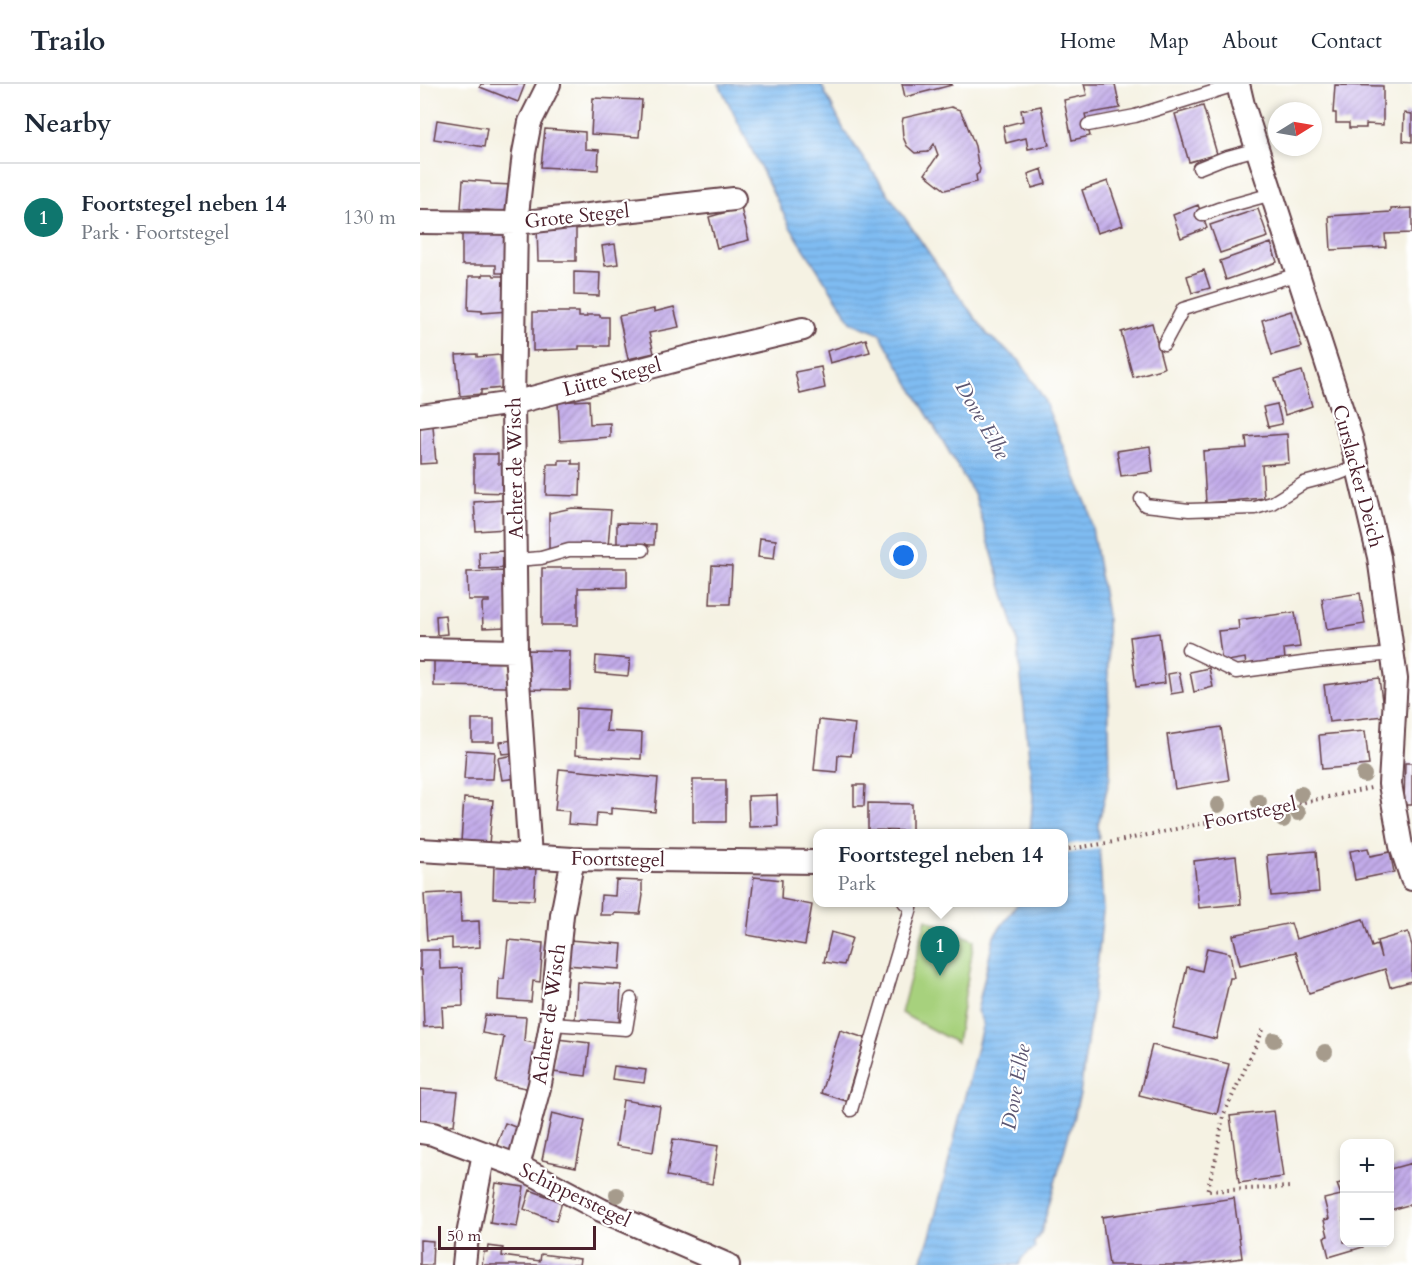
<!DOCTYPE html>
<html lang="en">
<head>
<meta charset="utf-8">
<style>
  :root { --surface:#fff; --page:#f2f2f3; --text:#1f2937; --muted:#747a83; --line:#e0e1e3; --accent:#0f766e }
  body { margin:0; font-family:Cardo,serif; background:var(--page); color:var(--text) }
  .controls { position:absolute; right:18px; bottom:18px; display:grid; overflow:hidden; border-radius:12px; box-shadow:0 3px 9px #0003 }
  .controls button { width:54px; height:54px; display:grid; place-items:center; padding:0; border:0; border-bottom:2px solid var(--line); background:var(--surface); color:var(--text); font:30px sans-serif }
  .compass { position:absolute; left:848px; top:18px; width:54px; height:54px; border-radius:50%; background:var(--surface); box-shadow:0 3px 9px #0003; rotate:79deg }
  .scale { position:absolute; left:18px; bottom:15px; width:158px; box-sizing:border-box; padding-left:6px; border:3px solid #4a1f2b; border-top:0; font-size:16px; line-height:21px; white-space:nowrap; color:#4a1f2b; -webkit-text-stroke:4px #fff; paint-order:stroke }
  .you { position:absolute; left:484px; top:472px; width:21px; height:21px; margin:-15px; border:4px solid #fff; border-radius:50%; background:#1a73e8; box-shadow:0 0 0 9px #1a73e833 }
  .badge { display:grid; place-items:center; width:39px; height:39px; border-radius:50%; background:var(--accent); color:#fff; font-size:20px; font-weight:700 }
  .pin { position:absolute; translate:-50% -50px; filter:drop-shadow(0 2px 3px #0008) }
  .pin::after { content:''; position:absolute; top:32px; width:21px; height:18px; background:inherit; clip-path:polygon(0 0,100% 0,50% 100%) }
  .popup { position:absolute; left:393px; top:745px; width:255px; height:78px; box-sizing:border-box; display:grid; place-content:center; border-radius:12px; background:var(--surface); filter:drop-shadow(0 2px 4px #0005); font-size:20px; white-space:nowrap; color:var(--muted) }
  .popup b { font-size:22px; color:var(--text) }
  .popup::after { content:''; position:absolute; left:50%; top:100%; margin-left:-12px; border:12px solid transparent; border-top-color:var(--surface) }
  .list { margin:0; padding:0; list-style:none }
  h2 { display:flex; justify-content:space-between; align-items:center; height:78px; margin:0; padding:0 24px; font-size:26px }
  h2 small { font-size:20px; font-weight:400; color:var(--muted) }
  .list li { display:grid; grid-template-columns:39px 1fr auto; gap:18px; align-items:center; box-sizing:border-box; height:108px; padding:0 24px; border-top:2px solid var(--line) }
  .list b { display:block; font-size:22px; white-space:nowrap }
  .list p { margin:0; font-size:20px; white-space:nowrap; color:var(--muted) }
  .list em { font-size:20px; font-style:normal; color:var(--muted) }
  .map { position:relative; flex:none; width:992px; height:1181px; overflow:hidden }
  header { display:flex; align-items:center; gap:36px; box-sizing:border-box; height:84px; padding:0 30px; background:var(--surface); border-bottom:2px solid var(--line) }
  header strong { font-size:28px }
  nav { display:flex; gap:33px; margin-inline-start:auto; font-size:21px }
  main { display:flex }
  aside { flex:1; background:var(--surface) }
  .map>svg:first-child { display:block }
  .park { fill:#a7d17d; stroke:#787854; stroke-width:1.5 }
  .water { fill:url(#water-rules); stroke:#646e8e; stroke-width:1.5 }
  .pier { fill:#f5f2e3 }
  .building { fill:url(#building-hatch) }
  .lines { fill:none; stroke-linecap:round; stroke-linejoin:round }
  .service-casing { stroke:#643f47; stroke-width:15 }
  .minor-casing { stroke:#643f47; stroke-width:26 }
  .path { stroke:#643f47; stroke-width:4; stroke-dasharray:1.5 4.5; stroke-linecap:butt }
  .service { stroke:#fff; stroke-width:12 }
  .minor { stroke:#fff; stroke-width:22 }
  .tree { fill:#a69b8c }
  .labels { text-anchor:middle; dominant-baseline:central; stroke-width:4.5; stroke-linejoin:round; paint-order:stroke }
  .street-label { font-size:20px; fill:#4a1f2b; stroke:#fff }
  .water-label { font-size:21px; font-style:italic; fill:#5d5671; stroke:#fff }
</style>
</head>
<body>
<header>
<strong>Trailo</strong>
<nav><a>Home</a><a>Map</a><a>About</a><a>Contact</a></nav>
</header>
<main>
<aside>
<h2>Nearby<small></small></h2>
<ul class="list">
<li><span class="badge">1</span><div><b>Foortstegel neben 14</b><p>Park · Foortstegel</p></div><em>130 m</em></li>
</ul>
</aside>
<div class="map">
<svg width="992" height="1181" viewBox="0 0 992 1181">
  <defs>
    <pattern id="water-rules" width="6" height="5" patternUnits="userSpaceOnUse" patternTransform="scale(1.5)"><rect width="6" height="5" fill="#7fbcf2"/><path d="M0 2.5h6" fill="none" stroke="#6fa1d0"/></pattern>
    <pattern id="building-hatch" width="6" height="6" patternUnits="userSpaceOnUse" patternTransform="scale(1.5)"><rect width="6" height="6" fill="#c2acea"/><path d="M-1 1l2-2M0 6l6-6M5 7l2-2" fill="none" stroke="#a08bbe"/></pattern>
  </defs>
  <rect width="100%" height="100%" fill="#fff"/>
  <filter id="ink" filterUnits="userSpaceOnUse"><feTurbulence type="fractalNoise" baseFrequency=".0167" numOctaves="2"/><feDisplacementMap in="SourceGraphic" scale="12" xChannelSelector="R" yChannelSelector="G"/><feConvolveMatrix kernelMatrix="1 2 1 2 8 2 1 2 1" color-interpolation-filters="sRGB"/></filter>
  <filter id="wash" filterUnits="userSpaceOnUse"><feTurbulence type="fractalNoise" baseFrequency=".008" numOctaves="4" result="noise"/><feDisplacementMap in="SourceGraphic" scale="24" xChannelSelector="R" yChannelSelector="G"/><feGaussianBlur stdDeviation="1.35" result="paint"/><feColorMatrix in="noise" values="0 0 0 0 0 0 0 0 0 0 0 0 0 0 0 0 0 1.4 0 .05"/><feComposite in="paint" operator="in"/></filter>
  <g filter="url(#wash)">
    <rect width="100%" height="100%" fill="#f5f2e3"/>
    <!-- park -->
    <path class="park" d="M506,835L554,856L537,959L481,929Z"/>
    <!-- water -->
    <path class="water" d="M299,0H401L424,46L539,212L568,251L599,276L623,313L669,426L687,531L690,693L678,741L683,827L676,893L660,1010L621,1149L614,1159L615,1164L602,1174L599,1181H500L511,1149L563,939L557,927L574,852L598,819L643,818V750L610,749L613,713L597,554L555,412L460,250L432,239L370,143Z"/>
    <!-- pier -->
    <path class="pier" d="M682,756V764L643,770V761Z"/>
    <g id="blocks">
      <!-- building -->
      <path class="building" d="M61,0H105L98,18L60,3Z
        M482,0H532V1L485,13Z
        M664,0H695L700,24L665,30L670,52L652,56L644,16L667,11Z
        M915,1L963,2V41L946,40V44H929V39H916V29H913Z
        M173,14L222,16L219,53L171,50Z
        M621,22L629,61L608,65L606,54L586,59L583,42L603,37L601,26Z
        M783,22L797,70L769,78L755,30Z
        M531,23L540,26L545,36L555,62L558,80L560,85L559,89L556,91L557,98L525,106L505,90L518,71L514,60L508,68L495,69L487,62L483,53L482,40L483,34Z
        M984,29L992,30V58L983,57Z
        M17,36L67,44L64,63L14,55Z
        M125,45L165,48V65L179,66L178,86L121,83Z
        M622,85L626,100L612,104L608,90Z
        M43,96L70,98L71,100L92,101L91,128L41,124Z
        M688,97L703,141L677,149L662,106Z
        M778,121L787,144L761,154L753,131Z
        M321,124L329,156L297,164L289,133Z
        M992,124V149L965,150L966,163L911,166L909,132L971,128V125Z
        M838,125L848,153L800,169L790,141Z
        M117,142H156V177H118Z
        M42,145L88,147L87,189H76V181H42Z
        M851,159L857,178L806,196L800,177Z
        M195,160L198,180L185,182L182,162Z
        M784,186L790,204L772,209L767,192Z
        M154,188L180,189L179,212L154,211Z
        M63,190H73L74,192H89V227L62,229V227L48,226L49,192H63Z
        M254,223L259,243L229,249L234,269L208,275L199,232L234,225V228Z
        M871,227L882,263L852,271L842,236Z
        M113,228H159V233H167V231H180V233H189V262H159V265L113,267Z
        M732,239L744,284L713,293L701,248Z
        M446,255L450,268L410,279L407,267Z
        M57,270V273L80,271L83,304L61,306V310L40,312L36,271Z
        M401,283L405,304L380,310L375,288Z
        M882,287L892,322L865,331L855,295Z
        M169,316L170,340L190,339V353L140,357L138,318Z
        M857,320L862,340L848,343L843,323Z
        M13,342L16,379L0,380V343Z
        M867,350L869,379L842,381L844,414L786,419L783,367L827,364L826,353Z
        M730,362L733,388L701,392L697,367Z
        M54,370H78V380H89L88,409L54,408Z
        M139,376H152V380H161L160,412L126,411L127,380H139Z
        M84,416L86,445L56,447L54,418Z
        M152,424L191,426L188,463L129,467V429Z
        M197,439L235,440L234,461L197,460Z
        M340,454L356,456L354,475L338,473Z
        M87,467L88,484L60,485L59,468Z
        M292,481L312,482L310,520H290Z
        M122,484H207V503L158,504V541H122Z
        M88,487L87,543L63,544L62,520L63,518H69V516H48L47,488Z
        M940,509L945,540L907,546L902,515Z
        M875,528L880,563L864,565L865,576L826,582L825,574L802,578L798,547L819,545L818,536Z
        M25,531L27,550L17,551L16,532Z
        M739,549L745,599L716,603L710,553Z
        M105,566L150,567V606L104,605Z
        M176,572L210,575L208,592L175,589Z
        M14,573L87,574V603L14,602Z
        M789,584L793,603L774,608L770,588Z
        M759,588L763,608L751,610L748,590Z
        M959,594L964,632L909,638L904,601Z
        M156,624L188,626L186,647L222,649L221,675L155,671Z
        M52,635H74V658H52Z
        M399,636L435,640L431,672L418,671L417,688L394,686Z
        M801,643L809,696L755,705L747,651Z
        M945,647L949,681L902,685L899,651Z
        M92,656L94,669L82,670L80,658Z
        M46,666L75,668L73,695H44Z
        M94,671L98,694L82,696L78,674Z
        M985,679H992V721H984Z
        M139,685L238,694L235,728L191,724V730L177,729L176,742L148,740L149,727L135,726Z
        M273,696H306V738H273Z
        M434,701H445L444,722H434Z
        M357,711L358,742L329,743L328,712Z
        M44,714L73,716L69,760L41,758Z
        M448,719L492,720V747L448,746Z
        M948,764L950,772L970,768L974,788L935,796L930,767Z
        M896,767L899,808L851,812L847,771Z
        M816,772L821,820L779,824L774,777Z
        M74,781L116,783L114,816L73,814Z
        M334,793L362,796L361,815L392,821L385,861L327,851Z
        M196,796L222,797V808L223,811L220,830L194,829V831H180L181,811L195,812Z
        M40,808L41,838L59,837L60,863L32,865V854L7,856L4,810Z
        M943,835L952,863L957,861L961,874L957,857L988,848L992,862V897L970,903L965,885L889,909L876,868L820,881L813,851L871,839L876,855Z
        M411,848L432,854L424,881L404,878Z
        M88,856L123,859L120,898L113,897L111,918L78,916L79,895H84Z
        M148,856L202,860L200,885L146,881Z
        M787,864L810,869L814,894H810L796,955L753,944L767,883L782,887Z
        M0,866H19L20,885L42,884L43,922L22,923L23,942L4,943L2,886H0Z
        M157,898L201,901L199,939L155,936Z
        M65,931L106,933L104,957L119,960L111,1005L76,998L84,953L62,949Z
        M420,946L445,954L426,1017L401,1009Z
        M137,955L170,959L166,992L133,988Z
        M732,961L809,980L797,1030L719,1011Z
        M194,982L226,986L224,999L192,995Z
        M0,1005L38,1008L34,1041L0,1039Z
        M203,1016L240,1022L233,1068L196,1062Z
        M854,1027L863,1093L819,1099L810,1032Z
        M132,1029L165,1037L156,1083L122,1076Z
        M85,1039L100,1045L91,1071L75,1065Z
        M253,1055L298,1062L292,1100L247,1092Z
        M992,1079V1120L970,1126V1085Z
        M924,1098V1158H942L943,1163L909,1173L904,1153L908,1152L904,1136L909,1135L904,1115L921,1111L917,1100Z
        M76,1099L104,1103L97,1143L70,1139Z
        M110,1106L142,1118L136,1137L104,1125Z
        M814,1114L822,1174L771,1181H689L682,1133Z
        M0,1156L13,1157L12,1181H0Z
        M68,1162L83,1164L82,1172L120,1177L121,1170L160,1175L159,1181H62L64,1168H67Z"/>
    </g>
  </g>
  <g filter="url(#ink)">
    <use href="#blocks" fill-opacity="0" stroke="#643f47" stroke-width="1.5"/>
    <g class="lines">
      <defs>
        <path id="service" d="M668,41L715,32L818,0
          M779,84L804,74L837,65
          M782,131L798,125L852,110
          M744,260L763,225L878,190
          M721,415L725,421L769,426L835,424L852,419L884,399L918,390L938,382
          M96,476L121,474L149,466H223
          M768,565L816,588L897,577L973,570
          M131,940L206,945L211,915
          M431,1026L491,824L484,818"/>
        <path id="minor" d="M818,0L823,21L931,354L959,473L976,595L970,700L981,762L992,795
          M0,138L96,139L314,115
          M0,332L93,319L276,271L383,245
          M0,565L96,567
          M0,766L153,775L397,778
          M110,773L96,567L93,319L96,139L104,69L110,38L129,0
          M0,1048L13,1050L98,1082L181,1126L308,1181
          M98,1082L120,1000L131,940L142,831L153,775
          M44,1181L46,1161L64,1069"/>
      </defs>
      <!-- service casing -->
      <use href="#service" class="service-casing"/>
      <!-- minor casing -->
      <use href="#minor" class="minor-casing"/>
      <!-- path -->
      <path class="path" d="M643,766L694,758L951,704
        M843,946L803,1032L796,1074L787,1107L870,1103"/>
      <!-- service -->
      <use href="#service" class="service"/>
      <!-- minor -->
      <use href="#minor" class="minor"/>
    </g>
    <!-- trees -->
    <g class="tree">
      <circle cx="944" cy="691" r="8"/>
      <circle cx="881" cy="710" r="8"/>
      <circle cx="839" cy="718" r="8"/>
      <circle cx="798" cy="721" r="8"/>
      <circle cx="878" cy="729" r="8"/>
      <circle cx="863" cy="736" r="8"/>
      <circle cx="854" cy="956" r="8"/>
      <circle cx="905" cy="968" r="8"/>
      <circle cx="197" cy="1111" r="8"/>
    </g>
  </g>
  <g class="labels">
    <!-- street labels -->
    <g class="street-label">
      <text transform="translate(157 132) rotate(-6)">Grote Stegel</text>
      <text transform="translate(192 293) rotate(-15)">Lütte Stegel</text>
      <text transform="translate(95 384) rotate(-91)">Achter de Wisch</text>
      <text transform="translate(938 392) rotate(75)">Curslacker Deich</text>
      <text transform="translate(830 729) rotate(-12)">Foortstegel</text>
      <text transform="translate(198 775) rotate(1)">Foortstegel</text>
      <text transform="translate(129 930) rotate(-82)">Achter de Wisch</text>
      <text transform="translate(155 1111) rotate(26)">Schipperstegel</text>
    </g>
    <!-- water labels -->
    <g class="water-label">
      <text transform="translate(562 336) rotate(60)">Dove Elbe</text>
      <text transform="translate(596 1003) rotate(-80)">Dove Elbe</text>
    </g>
  </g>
</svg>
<div class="controls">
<button>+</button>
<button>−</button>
</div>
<svg class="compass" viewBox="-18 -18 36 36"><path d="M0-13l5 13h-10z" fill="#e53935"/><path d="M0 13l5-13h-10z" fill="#747a83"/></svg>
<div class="scale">50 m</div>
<div class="you"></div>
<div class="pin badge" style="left:520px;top:892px">1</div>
<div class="popup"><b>Foortstegel neben 14</b>Park</div>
</div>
</main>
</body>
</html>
